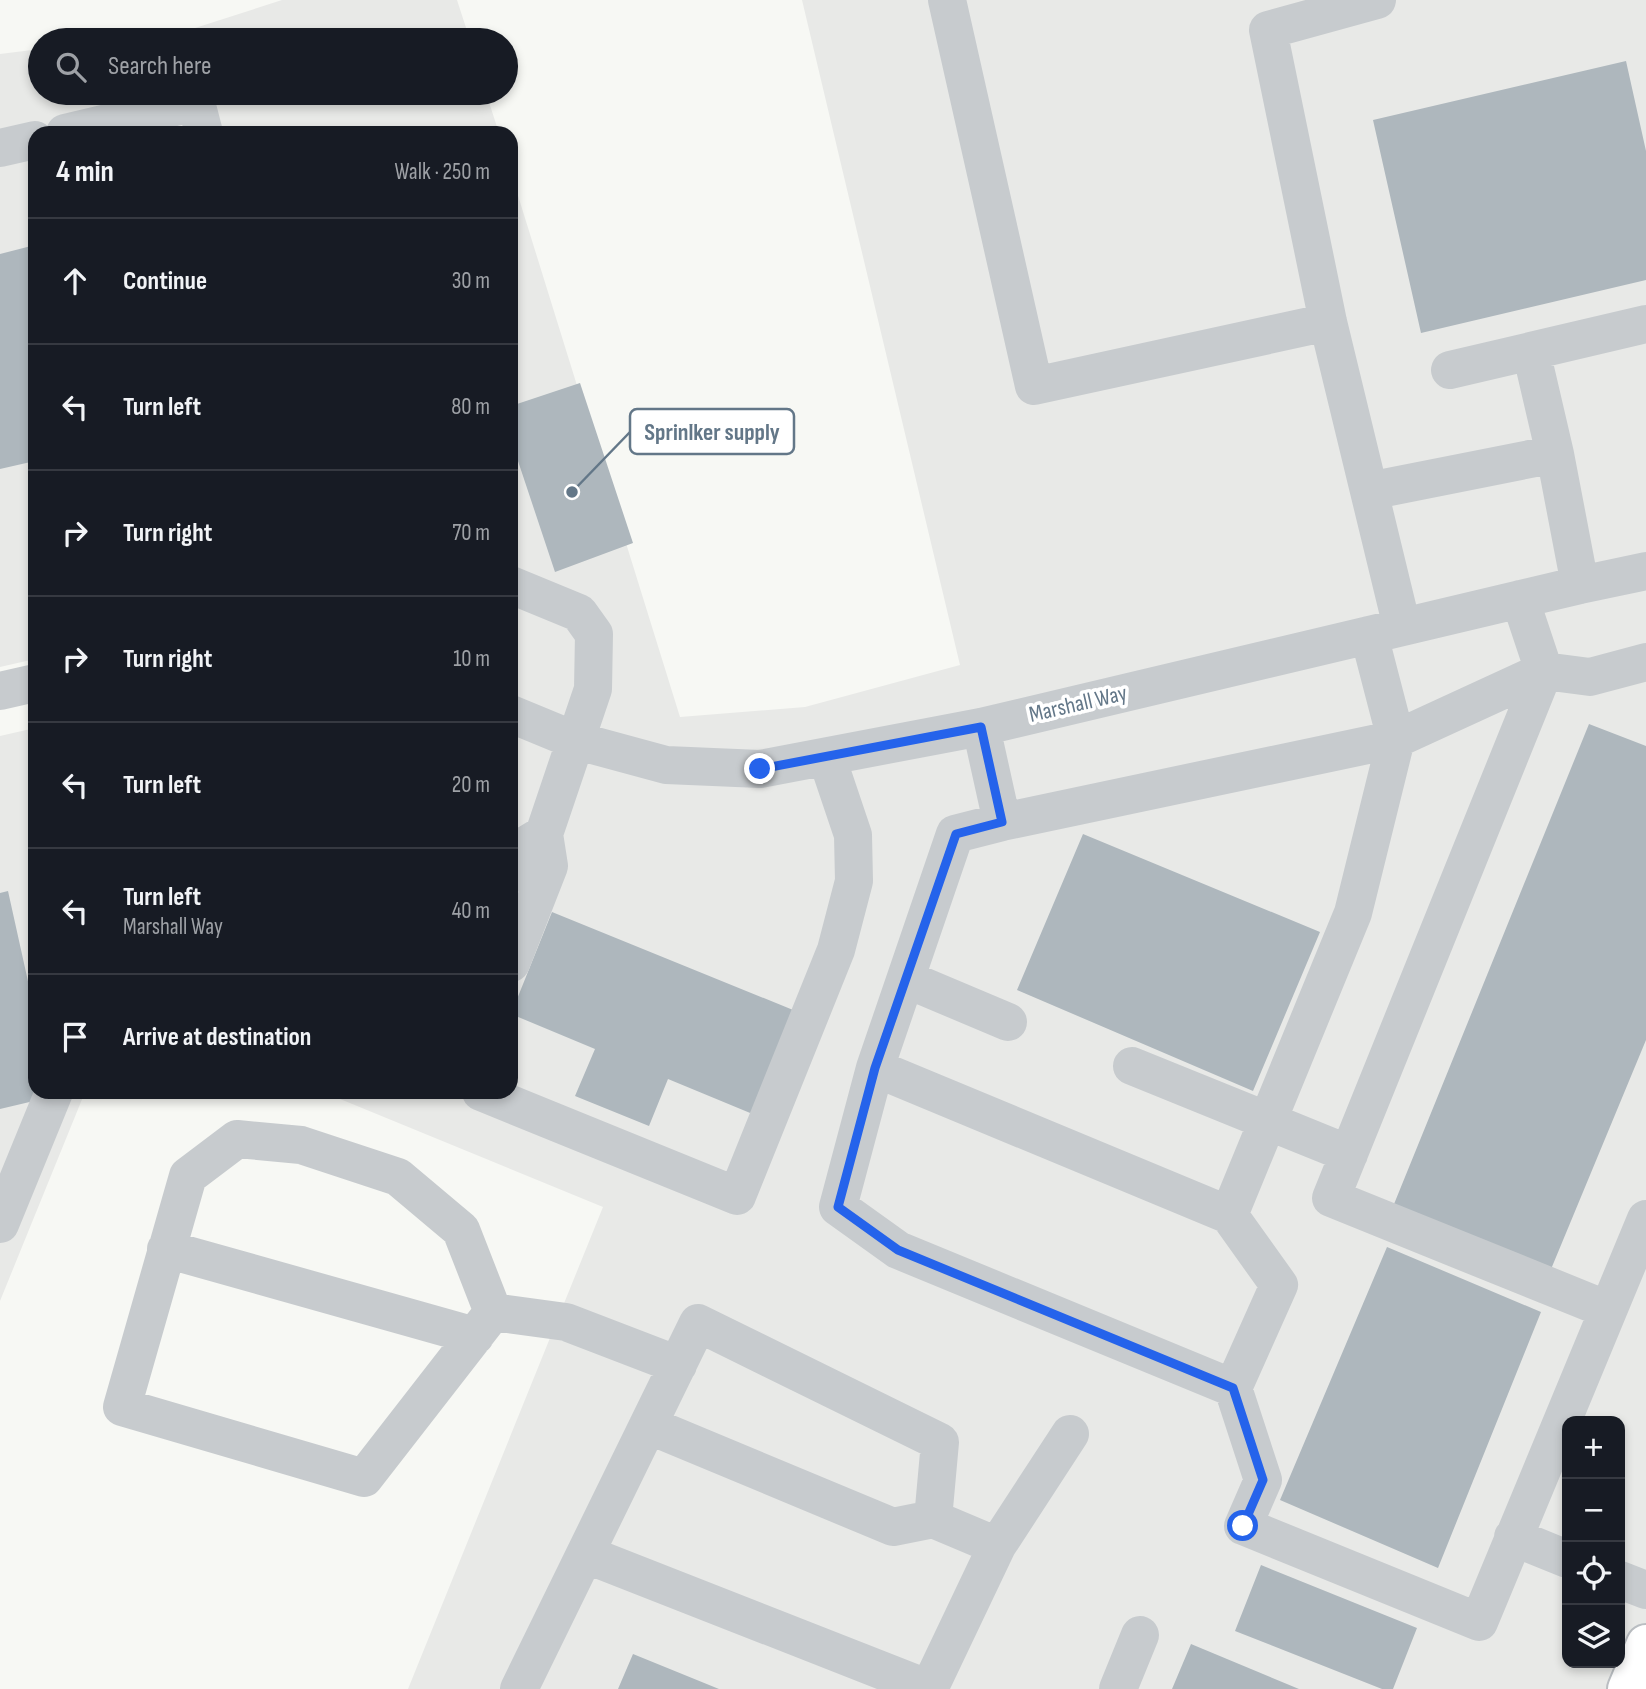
<!DOCTYPE html>
<html lang="en">
<head>
<meta charset="utf-8">
<style>
  :root { --surface:#171b24; --page:#242831; --text:#f1f3f6; --muted:#9ea1a6; --line:#363941 }
  body { margin:0; font-family:"Sofia Sans Condensed",sans-serif; background:var(--page); color:var(--text) }
  .controls { position:absolute; right:21px; bottom:21px; display:grid; overflow:hidden; border-radius:14px; box-shadow:0 4px 10px #0003 }
  .controls button { width:63px; height:63px; display:grid; place-items:center; padding:0; border:0; border-bottom:2px solid var(--line); background:var(--surface); color:var(--text); font:35px sans-serif }
  .stop { position:absolute; width:21px; height:21px; margin:-16px; border:5px solid #2563eb; border-radius:50%; background:#fff }
  .stop.end { background:#2563eb; border-color:#fff; box-shadow:0 2px 7px #0008 }
  .list { margin:0; padding:0; list-style:none }
  h2 { display:flex; justify-content:space-between; align-items:center; height:91px; margin:0; padding:0 28px; font-size:30px }
  h2 small { font-size:23px; font-weight:400; color:var(--muted) }
  .list li { display:grid; grid-template-columns:46px 1fr auto; gap:21px; align-items:center; box-sizing:border-box; height:126px; padding:0 28px; border-top:2px solid var(--line) }
  .list b { display:block; font-size:26px; white-space:nowrap }
  .list p { margin:0; font-size:23px; white-space:nowrap; color:var(--muted) }
  .list em { font-size:23px; font-style:normal; color:var(--muted) }
  .icon { flex:none; width:38px; height:38px; fill:none; stroke:currentColor; stroke-width:2; stroke-linecap:round; stroke-linejoin:round }
  .map { position:relative; flex:none; width:1646px; height:1689px; overflow:hidden }
  .search { position:absolute; background:var(--surface); box-shadow:0 4px 10px #0003; left:28px; top:28px; width:490px; height:77px; display:flex; align-items:center; gap:18px; box-sizing:border-box; padding:0 24px; border-radius:38px; color:var(--muted); font-size:26px }
  .panel { position:absolute; background:var(--surface); box-shadow:0 4px 10px #0003; left:28px; top:126px; width:490px; height:973px; border-radius:21px }
  .map>svg:first-child { display:block }
  .built { fill:#e8e9e7; fill-rule:evenodd }
  .building { fill:#aeb7bd }
  .lines { fill:none; stroke-linecap:round; stroke-linejoin:round }
  .major-casing { stroke:#babec2; stroke-width:42 }
  .minor { stroke:#c7cbce; stroke-width:38 }
  .major { stroke:#fff; stroke-width:38 }
  .route { stroke:#2563eb; stroke-width:9 }
  .labels { text-anchor:middle; dominant-baseline:central; stroke-width:7; stroke-linejoin:round; paint-order:stroke }
  .street-label { font-size:23px; fill:#637788; stroke:#fff }
  .leader { fill:none; stroke:#637788; stroke-width:2.5 }
  .callout-dot { fill:#637788; stroke:#fff; stroke-width:2.5 }
  .callout { fill:#fff; stroke:#637788; stroke-width:2.5 }
  .callout-label { font-size:24px; text-anchor:middle; font-weight:bold; fill:#637788 }
</style>
</head>
<body>
<div class="map">
<svg width="1646" height="1689" viewBox="0 0 1646 1689">
  <rect width="100%" height="100%" fill="#f7f8f4"/>
  <!-- built -->
  <path class="built" d="M282,0H457L470,40H106L192,29Z
    M802,0H1646V1689H408L603,1207L323,1092H511V173L680,717L805,707L960,665ZM1567,1421H1620V1663H1567Z
    M40,49V93H486L499,133H35V659L0,667V54Z
    M35,728V1092H85L0,1301V736Z"/>
  <!-- building -->
  <path class="building" d="M1626,61L1646,151V280L1421,333L1373,120Z
    M35,245V461L0,469V254Z
    M580,383L633,543L555,572L511,440V406Z
    M1589,724L1646,746V1040L1549,1274L1392,1209Z
    M1083,834L1320,932L1253,1091L1017,990Z
    M8,891L35,1013V1092L38,1100L0,1109V893Z
    M552,912L798,1012L755,1115L668,1079L649,1126L575,1096L595,1049L511,1014Z
    M1387,1247L1541,1312L1438,1568L1280,1500Z
    M1261,1565L1417,1628L1393,1689H1382L1235,1631Z
    M1191,1644L1299,1689H1172Z
    M633,1654L719,1689H618Z"/>
  <g class="lines">
    <defs>
      <path id="major" d="M1627,1689L1646,1644"/>
    </defs>
    <!-- major casing -->
    <use href="#major" class="major-casing"/>
    <!-- minor -->
    <path class="minor" d="M947,0L1034,386L1328,322
      M1377,0L1268,30L1328,322L1402,627
      M65,133L196,102L204,133
      M0,148L35,140
      M1531,351L1555,454L1580,585
      M1450,370L1646,324
      M1369,491L1555,454
      M511,585L579,613L594,634L593,689L544,834L549,866L511,963
      M1520,599L1544,671L1331,1198L1608,1310
      M1369,635L1396,739L1353,913L1229,1215L1279,1285L1233,1388L1263,1480L1243,1526L1479,1622L1646,1219
      M0,691L35,683
      M511,714L574,740L666,765L760,769L981,727L1580,585L1646,571
      M981,727L1002,822L955,834L875,1068L838,1207L898,1250L1233,1388
      M1002,822L1396,739L1544,671L1590,677L1646,662
      M511,874L521,848L544,834
      M906,979L1008,1022
      M1132,1066L1349,1154
      M875,1068L1229,1215
      M481,1092L737,1196L836,950L854,881L853,835L827,758
      M0,1224L54,1092
      M166,1249L475,1336
      M493,1312L461,1230L398,1177L301,1145L237,1139L188,1176L122,1407L364,1478L493,1312L566,1322L678,1365
      M648,1425L893,1527L933,1519
      M1513,1537L1567,1559
      M585,1554L929,1689
      M1620,1580L1646,1590
      M519,1689L698,1323L940,1442L933,1519L997,1546
      M929,1689L997,1546L1070,1434
      M1118,1689L1140,1635"/>
    <!-- major -->
    <use href="#major" class="major"/>
  </g>
  <g class="lines">
    <!-- route -->
    <path class="route" d="M760,769L981,727L1002,822L956,834L875,1068L838,1207L898,1250L1233,1388L1263,1480L1243,1526"/>
  </g>
  <g class="labels">
    <!-- street labels -->
    <g class="street-label">
      <text transform="translate(1078 704) rotate(-13)">Marshall Way</text>
    </g>
  </g>
  <!-- callouts -->
  <path class="leader" d="M572 492L630 432"/>
  <circle class="callout-dot" cx="572" cy="492" r="7"/>
  <rect class="callout" x="630" y="409" width="164" height="45" rx="7"/>
  <g class="callout-label">
    <text x="712" y="440">Sprinlker supply</text>
  </g>
</svg>
<div class="controls">
<button>+</button>
<button>−</button>
<button><svg class="icon" aria-label="locate" viewBox="0 0 24 24"><circle cx="12" cy="12" r="6"/><path d="M12 2v4M12 18v4M2 12h4M18 12h4"/></svg></button>
<button><svg class="icon" aria-label="layers" viewBox="0 0 24 24"><path d="M12 4l9 5-9 5-9-5zM3 14l9 5 9-5"/></svg></button>
</div>
<div class="stop" style="left:1243px;top:1526px"></div>
<div class="stop end" style="left:760px;top:769px"></div>
<div class="search"><svg class="icon" aria-label="search" viewBox="0 0 24 24"><circle cx="10" cy="10" r="6"/><path d="M15 15l6 6"/></svg>Search here</div>
<section class="panel">
<h2>4 min<small>Walk · 250 m</small></h2>
<ul class="list">
<li><svg class="icon" aria-label="ahead" viewBox="0 0 24 24"><path d="M12 20V5M6 11l6-6 6 6"/></svg><div><b>Continue</b></div><em>30 m</em></li>
<li><svg class="icon" aria-label="left" viewBox="0 0 24 24"><path d="M17 20v-9H6M10 6l-5 5 5 5"/></svg><div><b>Turn left</b></div><em>80 m</em></li>
<li><svg class="icon" aria-label="right" viewBox="0 0 24 24"><path d="M7 20v-9h11M14 6l5 5-5 5"/></svg><div><b>Turn right</b></div><em>70 m</em></li>
<li><svg class="icon" aria-label="right" viewBox="0 0 24 24"><path d="M7 20v-9h11M14 6l5 5-5 5"/></svg><div><b>Turn right</b></div><em>10 m</em></li>
<li><svg class="icon" aria-label="left" viewBox="0 0 24 24"><path d="M17 20v-9H6M10 6l-5 5 5 5"/></svg><div><b>Turn left</b></div><em>20 m</em></li>
<li><svg class="icon" aria-label="left" viewBox="0 0 24 24"><path d="M17 20v-9H6M10 6l-5 5 5 5"/></svg><div><b>Turn left</b><p>Marshall Way</p></div><em>40 m</em></li>
<li><svg class="icon" aria-label="arrive" viewBox="0 0 24 24"><path d="M6 21V4h12l-3 4 3 4H6"/></svg><div><b>Arrive at destination</b></div></li>
</ul>
</section>
</div>
</body>
</html>
